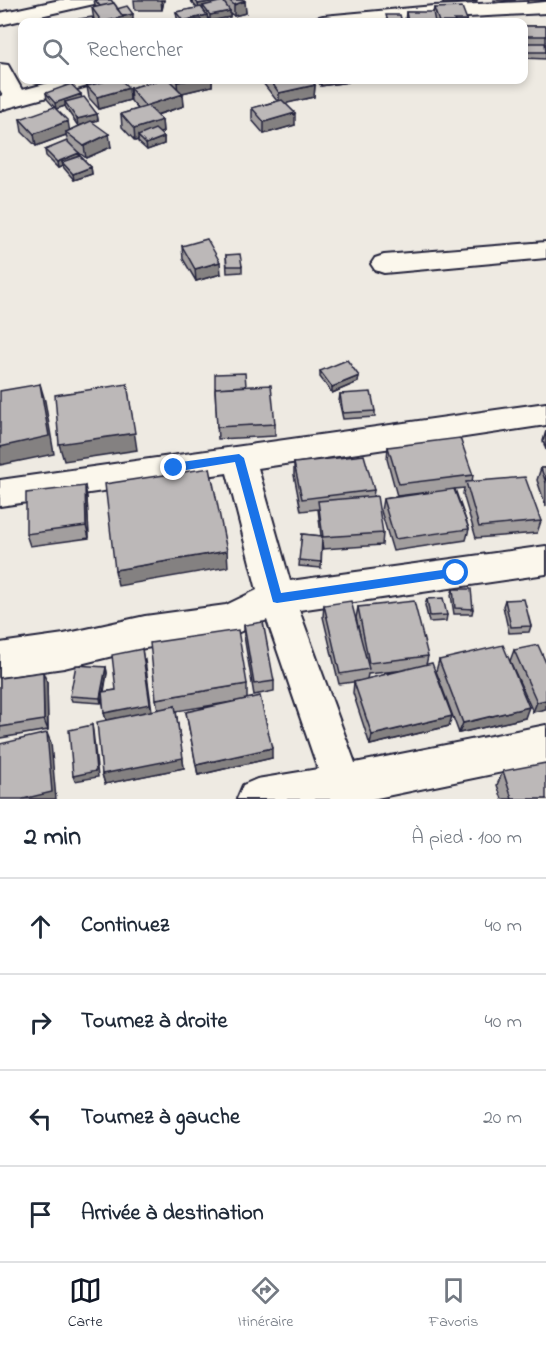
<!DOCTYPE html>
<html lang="fr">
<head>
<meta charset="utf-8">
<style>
  :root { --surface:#fff; --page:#f6f6f7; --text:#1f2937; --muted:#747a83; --line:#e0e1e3; --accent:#111827 }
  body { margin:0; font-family:"Indie Flower",sans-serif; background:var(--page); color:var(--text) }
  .stop { position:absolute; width:18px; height:18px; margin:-14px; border:4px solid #1a73e8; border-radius:50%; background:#fff }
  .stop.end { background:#1a73e8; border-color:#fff; box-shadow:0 2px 6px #0008 }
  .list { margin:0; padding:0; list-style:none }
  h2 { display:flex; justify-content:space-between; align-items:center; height:78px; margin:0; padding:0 24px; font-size:26px }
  h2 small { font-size:20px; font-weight:400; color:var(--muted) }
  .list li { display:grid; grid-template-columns:39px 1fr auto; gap:18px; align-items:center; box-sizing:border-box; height:96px; padding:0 24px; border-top:2px solid var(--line) }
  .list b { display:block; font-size:22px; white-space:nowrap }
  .list em { font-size:20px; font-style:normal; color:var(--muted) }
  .icon { flex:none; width:33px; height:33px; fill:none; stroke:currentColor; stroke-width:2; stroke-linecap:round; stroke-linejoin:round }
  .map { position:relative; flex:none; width:546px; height:799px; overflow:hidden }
  .search { position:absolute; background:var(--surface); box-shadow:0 3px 9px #0003; left:18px; right:18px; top:18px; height:66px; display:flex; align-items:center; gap:15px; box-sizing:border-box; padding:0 21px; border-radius:12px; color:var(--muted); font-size:22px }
  .sheet { height:462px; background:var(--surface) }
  nav { display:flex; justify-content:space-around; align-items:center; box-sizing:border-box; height:84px; border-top:2px solid var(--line); background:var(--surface); font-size:16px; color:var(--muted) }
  nav a { display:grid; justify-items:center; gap:3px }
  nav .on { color:var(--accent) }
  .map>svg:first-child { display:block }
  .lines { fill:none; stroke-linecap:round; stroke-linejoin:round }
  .street-casing { stroke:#22223b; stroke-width:4 }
  .street { fill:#fbf7ec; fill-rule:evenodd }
  .wall { fill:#a29e9e; stroke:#22223b; stroke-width:1.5; fill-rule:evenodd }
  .shaded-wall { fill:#848181; stroke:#22223b; stroke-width:1.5 }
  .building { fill:#bcb8b8; stroke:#22223b; stroke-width:1.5 }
  .route { fill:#1a73e8 }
</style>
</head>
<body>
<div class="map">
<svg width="546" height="799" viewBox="0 0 546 799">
  <rect width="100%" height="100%" fill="#eeeae2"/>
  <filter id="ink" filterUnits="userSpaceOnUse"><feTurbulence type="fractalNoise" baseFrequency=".0167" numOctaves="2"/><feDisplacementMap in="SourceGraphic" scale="12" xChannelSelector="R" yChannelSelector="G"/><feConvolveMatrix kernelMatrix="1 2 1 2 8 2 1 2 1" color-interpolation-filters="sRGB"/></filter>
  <g filter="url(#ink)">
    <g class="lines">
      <defs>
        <path id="street" d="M60,0H97L94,4L0,25V13Z
          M546,1V13L371,22H313L316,18L323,16L434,6Z
          M0,64L8,65L22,90L60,80H94L91,85L0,110V96L3,95L0,90Z
          M546,242V258L384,273L375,270L371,264L375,258L384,255Z
          M546,403V425L258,468L290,581L546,546V574L299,610L355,763L546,725V763L372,799H237L243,785L257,779L318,769L267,620L230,636L145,648L64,668L0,677V643L64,634L145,616L226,605L257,590L227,473L0,506V480Z"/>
      </defs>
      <!-- street casing -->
      <use href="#street" class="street-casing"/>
      <!-- street -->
      <use href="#street" class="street"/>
    </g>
    <!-- wall -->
    <path class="wall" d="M94,0H111L117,9L133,20L124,22H96L94,20L92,8L97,7L95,5Z
      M134,0H164L162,10H135Z
      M190,0H244L246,13L234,16L230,13V17L210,21L208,18V21L203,22H180L177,18L176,12L197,8Z
      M434,8L467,20L466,22H405L406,12L433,13Z
      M524,26H546V59L524,58Z
      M160,80H212V86L182,93L184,106L157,115L162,120L163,132L159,133L164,137V144L147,150L138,142V140L135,141L122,127L121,114L138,109L131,101L130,88Z
      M263,80H310L315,85L314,97L286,103L295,125L264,134L252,120V108L277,101L263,83Z
      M317,80H348V82L321,86Z
      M87,86L130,100L99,109L89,98Z
      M46,93L81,97L97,114L98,120L92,122L111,147L86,158L78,152L80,156L91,167L92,174L74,180L64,168L63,166L58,168L46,156L45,150L68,142L66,135L36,146L22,132L20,119L70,130L78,126L66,108L65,106L56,109L47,99Z
      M182,246L221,274L196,281L183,259Z
      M226,255L242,266V272L227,273Z
      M320,371L359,376L358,382L332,393L320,377Z
      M246,386L275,424V436L218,439L215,390Z
      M340,394L375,411V417L343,419L339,401Z
      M546,431V450L543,441Z
      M388,447L473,475L472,482L541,521L537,533L476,538L463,494L464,488L455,489L469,529L466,540L393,551L381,511L383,499L429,492L397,496L387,459Z
      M294,463L374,490L373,497L383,533L382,545L323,549L322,543L321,568L299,566L302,534L321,536L318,509L301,511L294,475Z
      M541,468H546V507L537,480Z
      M85,486L87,498L89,538L30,546L26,534Z
      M453,589L473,609L472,614H454L451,595Z
      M427,599L447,615L446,621L429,622L425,605Z
      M505,600L531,626L529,632L509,633L503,606Z
      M324,605L360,635L356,618L358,607L428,656L426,665L449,726L370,745L353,693L354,682L360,681L339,684L323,617ZM406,670L367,679L368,674Z
      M244,625L274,681V691L254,695L244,636Z
      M514,650L546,709L533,712L510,661Z
      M145,660L152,711L158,710L156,699L247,684V698L272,758L198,775L186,712L232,702L176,711L184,768L105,784L102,774L106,720L102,698L101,703L72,701L70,696L106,667L107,673L104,692L116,690Z
      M439,660L525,718L459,733L436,671Z
      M0,678L47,682L48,730L0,738Z
      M503,771L546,799H502L497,785Z"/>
    <!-- shaded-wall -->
    <path class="shaded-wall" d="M161,0H164L162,10Z
      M220,0V6H203V10L199,11L198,4Z
      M443,0H477V1L443,4Z
      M494,0H516L494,3Z
      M528,0H546V1L527,3Z
      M245,1L246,13L234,16V5Z
      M230,11V17L210,21V15Z
      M133,14V20L124,22H102Z
      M207,15L208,21L203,22H183V21Z
      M189,80H212V86L178,94L177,82Z
      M321,80H348V82L321,86Z
      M315,85L314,97L279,105V93Z
      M129,88L130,100L99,109L97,97Z
      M81,94L82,100L65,102V106L56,109L55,103Z
      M183,94L184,106L146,118L145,106Z
      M295,113V125L264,134V122Z
      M97,114L98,120L78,126L77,119Z
      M162,120L163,132L141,139L138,136V140L135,141L134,129Z
      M68,121L70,133L66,132V135L36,146L34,134Z
      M109,134L111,147L86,158L84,146Z
      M164,137V144L147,150L146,144Z
      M79,153L80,160L62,162L63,166L58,168L57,162Z
      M91,167L92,174L74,180L73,174Z
      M220,262L221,274L196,281L195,269Z
      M359,376L358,382L332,393V387Z
      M40,384L45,401L54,454L0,465V447Z
      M127,384L137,450L64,461L59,444Z
      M85,486L87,498L89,538L86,526Z
      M227,551L228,567L118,586L115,570Z
      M142,649L152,715L107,723L104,713Z
      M106,667L107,673L101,703L100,698Z
      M43,672L47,682L48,730L44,720Z
      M546,700V709L533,712L537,702Z
      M175,706L184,768L105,784L102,774Z
      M529,707L525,718L459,733L463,723Z
      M452,716L449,726L370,745L372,735Z
      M92,725L93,731L98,777L75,781L73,776Z
      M47,733L51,743L56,799H23Z
      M272,748V758L198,775L196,765Z"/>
    <!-- building -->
    <path class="building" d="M95,0H111L117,7L114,3L100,6Z
      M195,0H219L198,4Z
      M229,0H244L245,1L234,5Z
      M223,1L230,11L210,15L203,6Z
      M114,3L123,17L102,22L92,8Z
      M127,6L133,14L123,16L117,9Z
      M201,7L207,15L183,21L176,12Z
      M462,7L467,20H454L455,22H439L434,8Z
      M406,12H433L435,22H408Z
      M386,15H400L402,22H388Z
      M92,17L95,22H81L79,19Z
      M200,19L203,22H185Z
      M358,19L361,22H331Z
      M524,26H546V36H524Z
      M524,43H545L546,52H524Z
      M110,80H121L129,88L97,97L87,86Z
      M160,80H169L183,94L145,106L130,88Z
      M175,80H189L177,82Z
      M270,80H310L315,85L279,93Z
      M71,84L81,94L55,103L46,93Z
      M84,97L97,114L77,119L65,102Z
      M282,100L295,113L264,122L252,108Z
      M148,106L162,120L134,129L121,114Z
      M54,107L68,121L34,134L20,119Z
      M91,121L109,134L84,146L66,132Z
      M155,129L164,137L146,144L138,136Z
      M67,141L79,153L57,162L45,150Z
      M80,156L91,167L73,174L62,162Z
      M207,239L220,262L195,269L182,246Z
      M240,254L242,266H227L226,255Z
      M347,360L359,376L332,387L320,371Z
      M245,373L246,386L215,388V390V374Z
      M40,384L49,436L0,447V391Z
      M127,384L135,433L59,444L55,395Z
      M271,385L275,424L217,427L215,388Z
      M371,392L375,411L343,413L340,394Z
      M460,438L473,475L399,484L388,447Z
      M364,455L374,490L302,499L294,463Z
      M210,468L227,551L115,570L105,484Z
      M541,468H546V483Z
      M525,477L541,521L479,527L466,482Z
      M85,486L86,526L26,534V493Z
      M454,489L469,529L395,539L383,499Z
      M377,496L383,533L323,537L318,501Z
      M302,534L322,536L321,562L299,560Z
      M453,589H471L473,609L455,608Z
      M443,598L447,615L430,616L427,599Z
      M524,599L531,626L511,627L505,600Z
      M351,601L369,669L340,674L324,605Z
      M414,601L428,656L369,663L358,607Z
      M263,622L274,681L254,684L244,625Z
      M238,630L247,684L156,699L150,643Z
      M503,645L529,707L463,723L439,660Z
      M538,645L546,663V700L537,702L514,650Z
      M142,649L150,704L104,713L102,692L116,690L112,655Z
      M432,663L452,716L372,735L354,682Z
      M76,665L106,667L100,698L70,696Z
      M43,672L44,720L0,727V678Z
      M260,696L272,748L196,765L186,712Z
      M175,706L183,758L102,774L97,722Z
      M92,725L96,771L73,776L69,730Z
      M47,733L52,792L23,799H0V744Z
      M546,763V799H512L503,771Z"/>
  </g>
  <!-- route -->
  <path class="route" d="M239,454L244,458L281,593L456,568L462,573L460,576L277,603L273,602L235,462L174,472L169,468L174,463Z"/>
</svg>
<div class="stop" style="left:456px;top:573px"></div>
<div class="stop end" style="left:174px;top:468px"></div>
<div class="search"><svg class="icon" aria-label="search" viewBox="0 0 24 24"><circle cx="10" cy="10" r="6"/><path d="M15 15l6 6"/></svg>Rechercher</div>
</div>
<section class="sheet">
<h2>2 min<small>À pied · 100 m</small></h2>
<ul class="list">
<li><svg class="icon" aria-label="ahead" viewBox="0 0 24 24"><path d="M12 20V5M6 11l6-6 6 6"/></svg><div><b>Continuez</b></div><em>40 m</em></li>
<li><svg class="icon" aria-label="right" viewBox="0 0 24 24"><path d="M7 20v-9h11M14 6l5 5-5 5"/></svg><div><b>Tournez à droite</b></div><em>40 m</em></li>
<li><svg class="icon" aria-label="left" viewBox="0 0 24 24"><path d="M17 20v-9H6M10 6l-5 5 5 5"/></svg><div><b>Tournez à gauche</b></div><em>20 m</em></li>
<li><svg class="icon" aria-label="arrive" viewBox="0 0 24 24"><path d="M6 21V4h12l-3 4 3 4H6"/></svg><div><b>Arrivée à destination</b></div></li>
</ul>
</section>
<nav>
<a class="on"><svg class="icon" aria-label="map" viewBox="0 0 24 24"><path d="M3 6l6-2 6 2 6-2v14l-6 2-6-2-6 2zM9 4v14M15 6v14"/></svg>Carte</a>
<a><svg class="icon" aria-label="directions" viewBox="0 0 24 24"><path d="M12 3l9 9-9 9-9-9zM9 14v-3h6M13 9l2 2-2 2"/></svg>Itinéraire</a>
<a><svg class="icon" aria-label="saved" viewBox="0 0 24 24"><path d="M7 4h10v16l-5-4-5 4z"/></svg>Favoris</a>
</nav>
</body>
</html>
